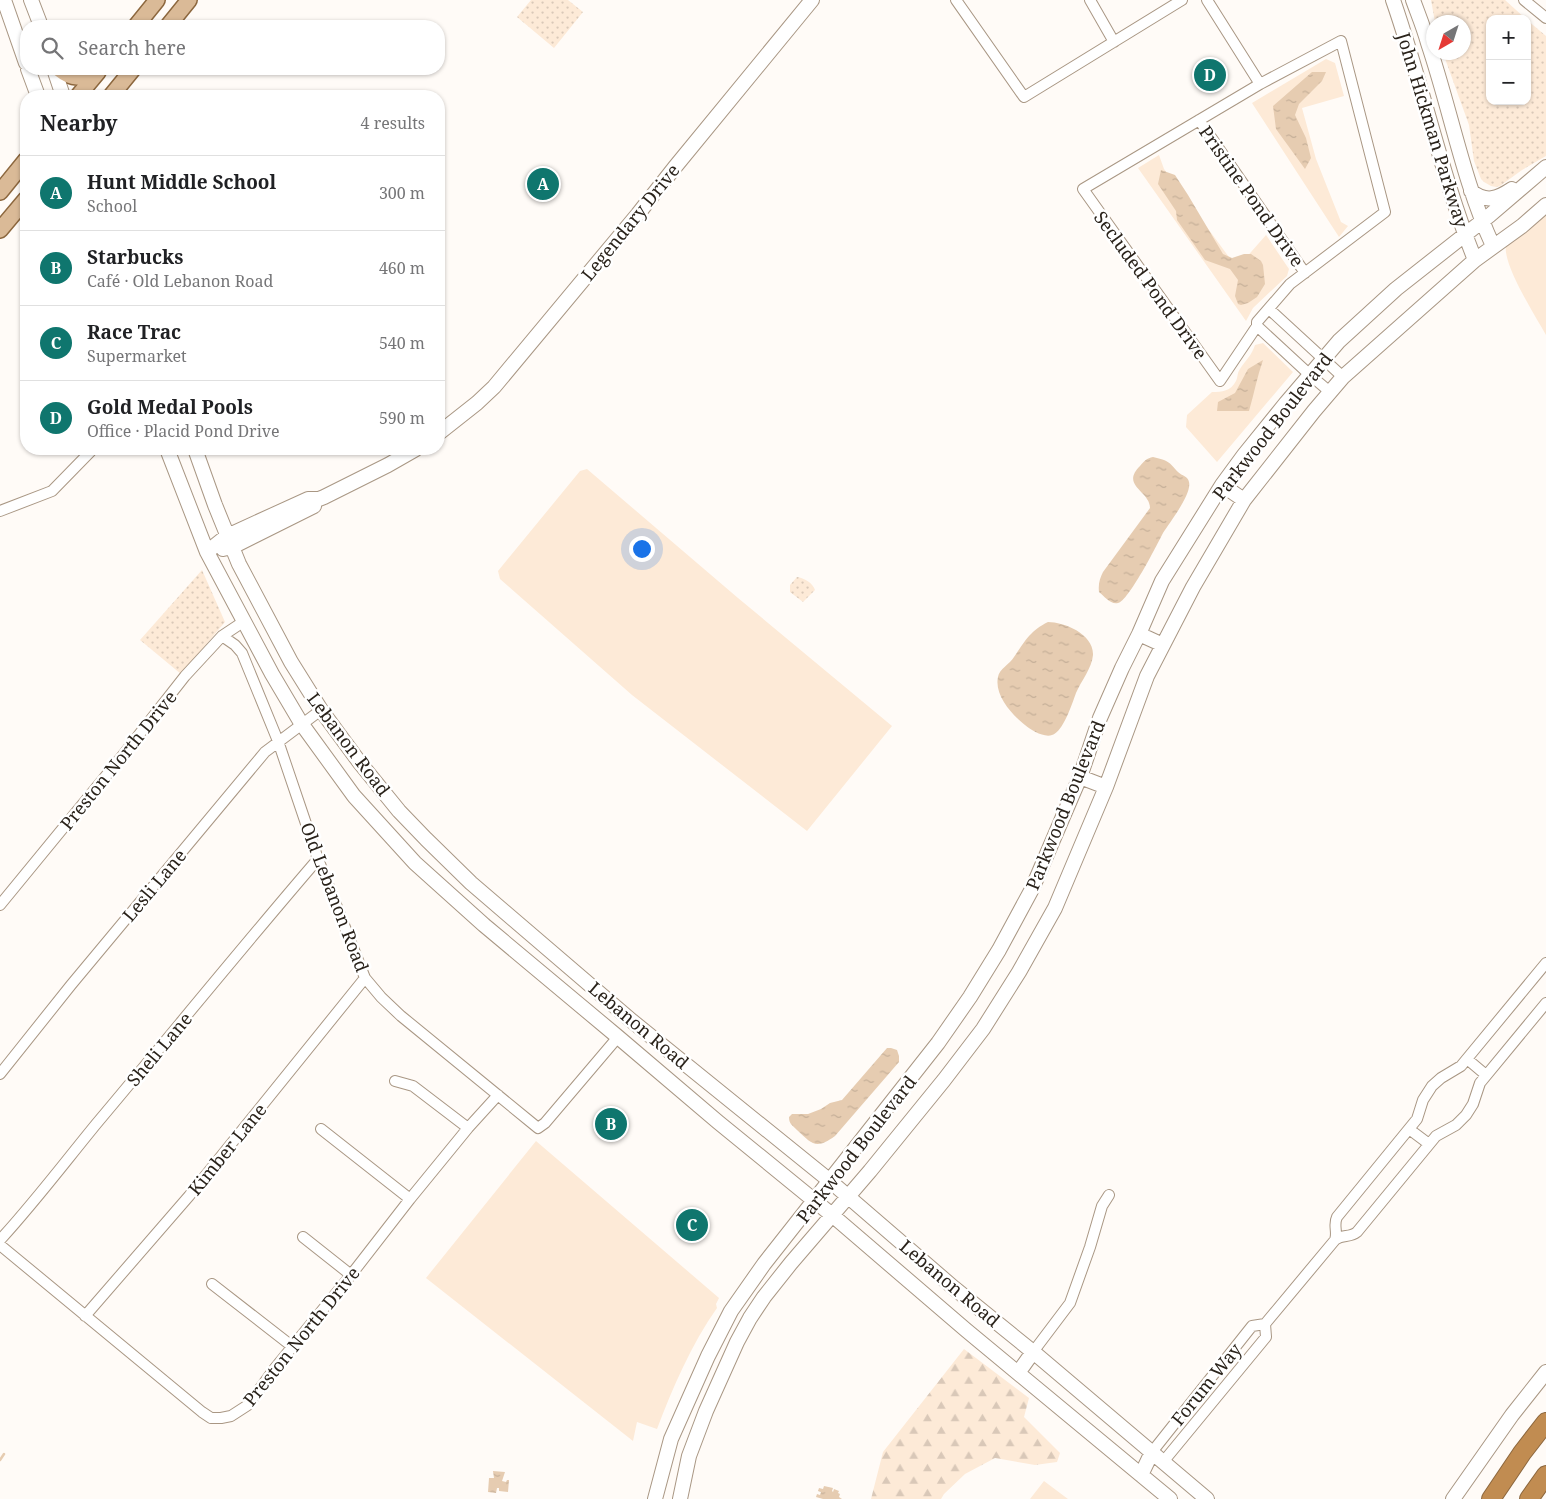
<!DOCTYPE html>
<html lang="en">
<head>
<meta charset="utf-8">
<style>
  :root { --surface:#fff; --page:#f2f2f2; --text:#202124; --muted:#757577; --line:#e0e0e0; --accent:#0f766e }
  body { margin:0; font-family:"Noto Serif",serif; background:var(--page); color:var(--text) }
  .controls { position:absolute; right:15px; top:15px; display:grid; overflow:hidden; border-radius:10px; box-shadow:0 1px 4px #0004 }
  .controls button { width:45px; height:45px; display:grid; place-items:center; padding:0; border:0; border-bottom:1px solid var(--line); background:var(--surface); color:var(--text); font:25px sans-serif }
  .compass { position:absolute; left:1426px; top:15px; width:45px; height:45px; border-radius:50%; background:var(--surface); box-shadow:0 1px 4px #0004; rotate:219deg }
  .you { position:absolute; left:641px; top:548px; width:18px; height:18px; margin:-12px; border:4px solid #fff; border-radius:50%; background:#1a73e8; box-shadow:0 0 0 8px #1a73e833 }
  .badge { display:grid; place-items:center; width:32px; height:32px; border-radius:50%; background:var(--accent); color:#fff; font-size:16px; font-weight:700 }
  .pin { position:absolute; translate:-50% -50%; border:2px solid #fff; box-shadow:0 1px 5px #0006 }
  .list { margin:0; padding:0; list-style:none }
  h2 { display:flex; justify-content:space-between; align-items:center; height:65px; margin:0; padding:0 20px; font-size:21px }
  h2 small { font-size:16px; font-weight:400; color:var(--muted) }
  .list li { display:grid; grid-template-columns:32px 1fr auto; gap:15px; align-items:center; box-sizing:border-box; height:75px; padding:0 20px; border-top:1px solid var(--line) }
  .list b { display:block; font-size:19px; white-space:nowrap }
  .list p { margin:0; font-size:16px; white-space:nowrap; color:var(--muted) }
  .list em { font-size:16px; font-style:normal; color:var(--muted) }
  .icon { flex:none; width:28px; height:28px; fill:none; stroke:currentColor; stroke-width:2; stroke-linecap:round; stroke-linejoin:round }
  .map { position:relative; flex:none; width:1546px; height:1499px; overflow:hidden }
  .search { position:absolute; background:var(--surface); box-shadow:0 1px 4px #0004; left:20px; top:20px; width:425px; height:55px; display:flex; align-items:center; gap:12px; box-sizing:border-box; padding:0 18px; border-radius:20px; color:var(--muted); font-size:19px }
  .panel { position:absolute; background:var(--surface); box-shadow:0 1px 4px #0004; left:20px; top:90px; width:425px; height:365px; border-radius:20px }
  .map>svg:first-child { display:block }
  .green { fill:#fdead7 }
  .forest { fill:url(#forest-firs) }
  .park { fill:url(#park-dots) }
  .water { fill:url(#water-ripples) }
  .lines { fill:none; stroke-linecap:round; stroke-linejoin:round }
  .stream { stroke:#e6ccb1; stroke-width:2.5 }
  .street-casing { stroke:#a99784; stroke-width:12 }
  .secondary-casing { stroke:#a99784; stroke-width:16 }
  .primary-casing { stroke:#8c673e; stroke-width:18 }
  .highway-casing { stroke:#8c673e; stroke-width:20 }
  .street { stroke:#fff; stroke-width:10 }
  .secondary { stroke:#fff; stroke-width:14 }
  .primary { stroke:#daba97; stroke-width:15 }
  .highway { stroke:#c18c51; stroke-width:18 }
  .labels { text-anchor:middle; dominant-baseline:central; stroke-width:5; stroke-linejoin:round; paint-order:stroke }
  .street-label { font-size:18px; fill:#2a231b; stroke:#fff }
</style>
</head>
<body>
<div class="map">
<svg width="1546" height="1499" viewBox="0 0 1546 1499">
  <defs>
    <pattern id="forest-firs" width="22" height="20" patternUnits="userSpaceOnUse" patternTransform="scale(1.25)"><rect width="22" height="20" fill="#fdead7"/><path d="M5 1l3.5 6h-7zM16 11l3.5 6h-7z" fill="#d9c8b8"/></pattern>
    <pattern id="park-dots" width="8" height="8" patternUnits="userSpaceOnUse" patternTransform="scale(1.25)"><rect width="8" height="8" fill="#fdead7"/><path d="M2 2h.1M6 6h.1" fill="none" stroke="#d9c8b8" stroke-width="1.8" stroke-linecap="round"/></pattern>
    <pattern id="water-ripples" width="26" height="14" patternUnits="userSpaceOnUse" patternTransform="scale(1.25)"><rect width="26" height="14" fill="#e6ccb1"/><path d="M2 4q2-2 4 0t4 0M15 11q2-2 4 0t4 0" fill="none" stroke="#c5af98"/></pattern>
  </defs>
  <rect width="100%" height="100%" fill="#fffbf7"/>
  <!-- green -->
  <path class="green" d="M1326,59L1335,63L1344,96L1302,108L1316,159L1341,222L1348,226L1339,237L1252,103Z
    M1159,155L1164,169L1237,268L1266,235L1289,269L1287,276L1253,308L1246,321L1138,168Z
    M1546,212V335C1536,317 1502,264 1506,245Z
    M1263,343L1293,372L1217,462L1186,427L1187,415L1212,392C1222,392 1231,391 1236,381C1238,377 1237,373 1240,369C1245,361 1252,355 1255,345Z
    M587,469L738,598L892,726L807,831L632,695L500,579L498,571L580,471Z
    M536,1141L719,1298L716,1304L717,1308C691,1345 673,1387 657,1429L637,1422L633,1441L426,1278Z
    M1044,1481L1068,1499H1030Z"/>
  <!-- forest -->
  <path class="forest" d="M964,1349L1029,1398L1024,1417L1060,1453L1057,1462L1035,1465L995,1458L965,1474L944,1494L941,1499H871L883,1452Z"/>
  <!-- park -->
  <path class="park" d="M531,0H568L583,12L554,48L517,17Z
    M1431,0H1505L1526,19H1490V101H1527V20L1546,36V156L1522,170L1500,186L1496,187L1491,186L1484,182L1481,179L1474,161L1469,125L1443,53L1464,52V22H1435Z
    M202,570L225,622L181,674L140,640Z
    M797,577C804,578 813,583 815,590L803,602L790,592V585Z"/>
  <!-- water -->
  <path class="water" d="M1312,72H1326L1322,81L1299,104L1295,115L1306,138L1311,158L1305,169L1276,129L1273,106Z
    M1161,170L1175,175L1188,195L1223,254L1232,258L1244,254H1251L1261,261L1263,265L1265,284L1257,297L1248,303L1241,305L1238,304L1235,296L1238,280L1230,269L1205,260L1177,220L1176,211L1158,184Z
    M1263,360C1257,377 1254,394 1249,411H1217L1218,402L1235,393L1248,369Z
    M1153,457C1157,458 1161,459 1164,460C1170,462 1174,468 1178,472C1182,476 1188,476 1189,482C1192,494 1170,522 1163,533C1157,545 1128,602 1118,603C1111,605 1104,596 1099,592C1098,584 1100,578 1103,572L1150,508C1150,491 1120,486 1140,466C1144,461 1147,458 1153,457Z
    M1048,622C1064,622 1094,634 1093,655C1092,668 1081,681 1076,693C1072,704 1063,732 1052,735C1044,738 1031,730 1025,725C1012,715 994,695 998,677C999,669 1010,664 1014,657C1025,641 1030,631 1048,622Z
    M887,1048H891L897,1050L899,1056V1062L835,1136C816,1150 812,1144 797,1130C792,1125 789,1124 789,1117L792,1114H808L821,1109L830,1103L842,1100Z
    M493,1471L505,1472L502,1481L506,1482L507,1480H509L508,1492L499,1491V1488H497L496,1493L488,1492L489,1478H494Z
    M824,1486L833,1488L832,1491L833,1492L834,1489L839,1491L838,1493L840,1494L839,1497L842,1499H823L816,1497L817,1494L820,1495L821,1492L818,1491L819,1488L823,1489Z"/>
  <g class="lines">
    <!-- stream -->
    <path class="stream" d="M0,1460L4,1454"/>
    <defs>
      <path id="street" d="M956,0L1024,97L1182,0
        M1090,0L1114,42
        M1207,0L1260,84
        M1524,0L1546,18
        M1341,41L1385,212L1290,284L1257,322V326L1220,381L1083,189L1260,84Z
        M1199,120L1305,273
        M1269,309L1343,377
        M1257,326L1310,375L1330,392
        M0,511L52,491L93,449
        M222,636L235,645L242,653L278,741L318,859L365,978L381,997L401,1016L538,1128L545,1123L618,1037
        M0,905L123,755L185,676L222,636L243,622
        M1467,1059L1486,1075
        M0,1074L71,985L265,752L321,710
        M395,1081L413,1086L468,1128
        M321,1129L410,1199
        M1409,1129L1429,1144
        M303,1237L351,1275
        M0,1240C34,1203 65,1162 97,1123C171,1035 243,946 318,859
        M1335,1240C1338,1232 1333,1225 1337,1217L1417,1119L1423,1100L1432,1086L1441,1078L1461,1066L1546,963
        M0,1245L202,1412L211,1418H221L231,1416L248,1405L275,1368L351,1275L410,1199L468,1128L498,1095
        M212,1284L293,1347
        M85,1316L189,1196L365,978
        M1265,1324L1335,1240C1342,1234 1350,1238 1357,1232L1436,1136L1456,1125L1466,1115L1473,1104L1480,1083L1546,1003
        M1033,1352L1070,1303L1090,1247L1102,1206L1109,1195
        M1152,1452L1252,1326L1265,1324L1266,1337L1163,1462"/>
      <path id="secondary" d="M4,0L26,63
        M31,0L41,26
        M1393,0C1423,86 1441,175 1475,260
        M1413,0C1418,14 1424,28 1428,43C1451,111 1463,181 1493,246
        M28,69L38,96
        M54,69L63,96
        M1471,191C1486,203 1497,199 1512,189
        M439,433L477,403L494,387L638,214L675,167L812,0
        M167,449L207,552L272,674L301,723L354,796L415,863L484,925L618,1037L718,1122L832,1215L966,1330L1170,1499
        M195,449L215,505L239,564L291,662L321,710L360,763L399,811L426,839L471,883L632,1021L830,1181L954,1288L1038,1356L1207,1499
        M1222,485L1244,500
        M223,549L232,547L314,506
        M207,552L227,536L308,499H319L324,497L388,465L416,449
        M1139,634L1163,645
        M1080,777L1106,787
        M1018,1373L1033,1352
        M1141,1475L1152,1452
        M655,1499L671,1439L708,1356L731,1311L764,1264L938,1043L970,997L999,950L1032,889L1080,777L1100,718L1122,668L1139,634L1162,581L1222,485L1244,455L1286,403L1339,341L1396,289L1490,215L1546,167
        M680,1499L689,1456L706,1411L737,1342L750,1318L764,1297L791,1263L870,1171L944,1080L983,1029L1019,972L1055,908L1106,787L1147,676L1193,587L1244,500L1314,411L1343,377L1475,260L1522,226L1546,205
        M1453,1499L1512,1415L1546,1372"/>
      <path id="primary" d="M136,26L157,0
        M168,26L189,0
        M59,69C75,82 81,77 98,69
        M78,96L98,72
        M111,96L133,69
        M0,192L26,160
        M0,230L26,199"/>
      <path id="highway" d="M1491,1499L1522,1453L1546,1422
        M1529,1499L1546,1475"/>
    </defs>
    <!-- street casing -->
    <use href="#street" class="street-casing"/>
    <!-- secondary casing -->
    <use href="#secondary" class="secondary-casing"/>
    <!-- primary casing -->
    <use href="#primary" class="primary-casing"/>
    <!-- highway casing -->
    <use href="#highway" class="highway-casing"/>
    <!-- street -->
    <use href="#street" class="street"/>
    <!-- secondary -->
    <use href="#secondary" class="secondary"/>
    <!-- primary -->
    <use href="#primary" class="primary"/>
    <!-- highway -->
    <use href="#highway" class="highway"/>
  </g>
  <g class="labels">
    <!-- street labels -->
    <g class="street-label">
      <text transform="translate(1433 130) rotate(73)">John Hickman Parkway</text>
      <text transform="translate(1252 196) rotate(55)">Pristine Pond Drive</text>
      <text transform="translate(630 222) rotate(-51)">Legendary Drive</text>
      <text transform="translate(1151 285) rotate(54)">Secluded Pond Drive</text>
      <text transform="translate(1272 426) rotate(-52)">Parkwood Boulevard</text>
      <text transform="translate(349 744) rotate(53)">Lebanon Road</text>
      <text transform="translate(118 760) rotate(-51)">Preston North Drive</text>
      <text transform="translate(1065 805) rotate(-68)">Parkwood Boulevard</text>
      <text transform="translate(154 885) rotate(-50)">Lesli Lane</text>
      <text transform="translate(335 897) rotate(69)">Old Lebanon Road</text>
      <text transform="translate(639 1025) rotate(40)">Lebanon Road</text>
      <text transform="translate(159 1049) rotate(-50)">Sheli Lane</text>
      <text transform="translate(227 1149) rotate(-51)">Kimber Lane</text>
      <text transform="translate(856 1149) rotate(-52)">Parkwood Boulevard</text>
      <text transform="translate(950 1283) rotate(40)">Lebanon Road</text>
      <text transform="translate(301 1336) rotate(-51)">Preston North Drive</text>
      <text transform="translate(1206 1384) rotate(-51)">Forum Way</text>
    </g>
  </g>
</svg>
<div class="controls">
<button>+</button>
<button>−</button>
</div>
<svg class="compass" viewBox="-18 -18 36 36"><path d="M0-13l5 13h-10z" fill="#e53935"/><path d="M0 13l5-13h-10z" fill="#757577"/></svg>
<div class="you"></div>
<div class="pin badge" style="left:543px;top:184px">A</div>
<div class="pin badge" style="left:611px;top:1124px">B</div>
<div class="pin badge" style="left:692px;top:1225px">C</div>
<div class="pin badge" style="left:1210px;top:75px">D</div>
<div class="search"><svg class="icon" aria-label="search" viewBox="0 0 24 24"><circle cx="10" cy="10" r="6"/><path d="M15 15l6 6"/></svg>Search here</div>
<section class="panel">
<h2>Nearby<small>4 results</small></h2>
<ul class="list">
<li><span class="badge">A</span><div><b>Hunt Middle School</b><p>School</p></div><em>300 m</em></li>
<li><span class="badge">B</span><div><b>Starbucks</b><p>Café · Old Lebanon Road</p></div><em>460 m</em></li>
<li><span class="badge">C</span><div><b>Race Trac</b><p>Supermarket</p></div><em>540 m</em></li>
<li><span class="badge">D</span><div><b>Gold Medal Pools</b><p>Office · Placid Pond Drive</p></div><em>590 m</em></li>
</ul>
</section>
</div>
</body>
</html>
